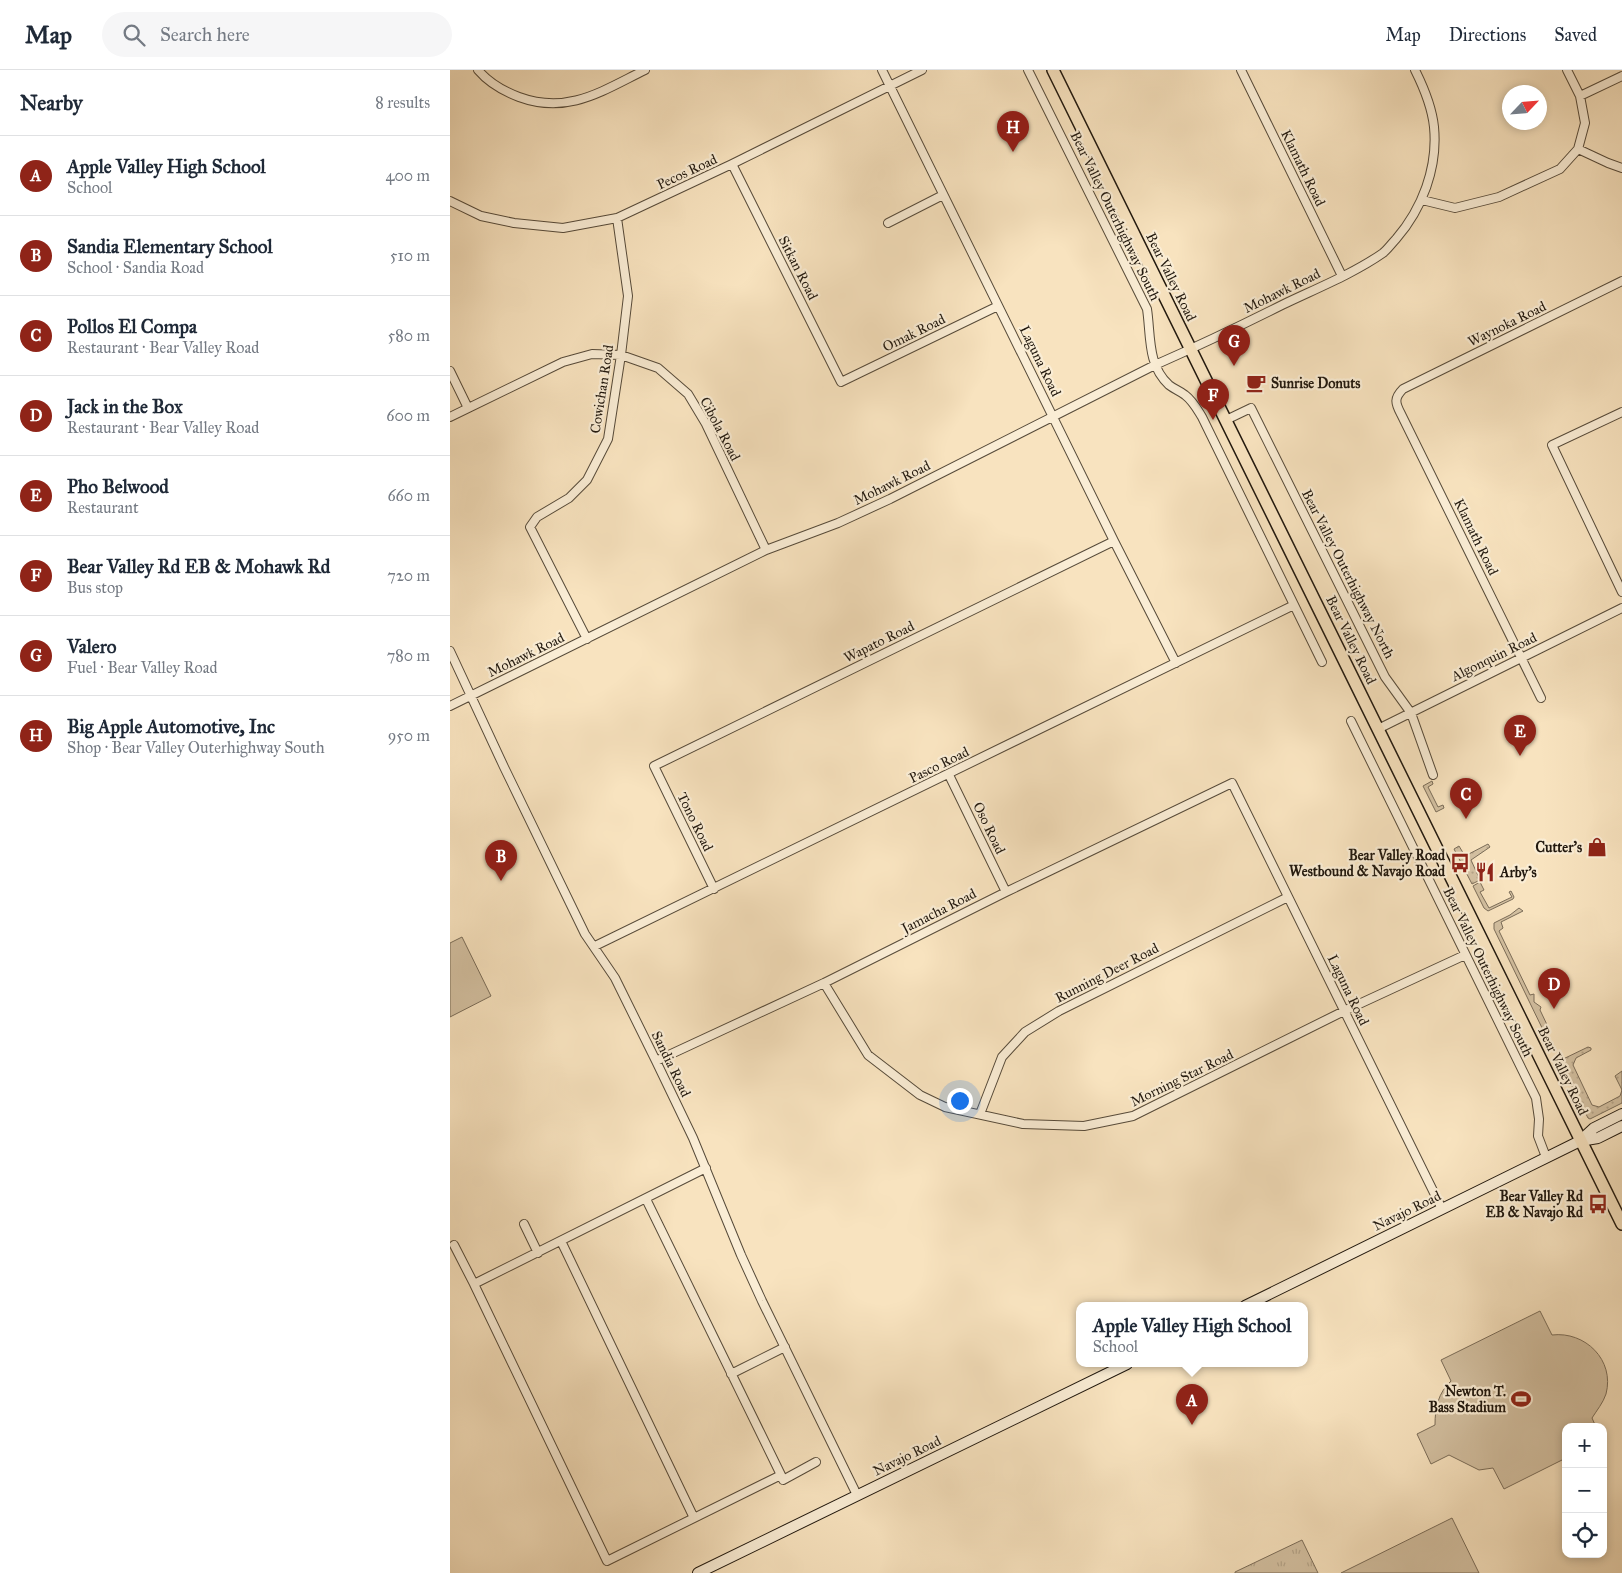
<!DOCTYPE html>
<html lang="en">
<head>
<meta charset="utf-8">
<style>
  :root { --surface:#fff; --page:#f6f6f7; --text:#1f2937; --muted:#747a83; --line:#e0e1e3; --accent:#8f2418 }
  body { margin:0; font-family:"IM FELL Great Primer",serif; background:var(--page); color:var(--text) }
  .controls { position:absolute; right:15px; bottom:15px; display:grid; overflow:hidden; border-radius:10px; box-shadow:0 2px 8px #0003 }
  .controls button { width:45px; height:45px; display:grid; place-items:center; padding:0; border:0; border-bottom:1px solid var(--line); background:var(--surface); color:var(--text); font:25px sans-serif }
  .compass { position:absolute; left:1052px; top:15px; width:45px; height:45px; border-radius:50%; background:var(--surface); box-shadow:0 2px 8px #0003; rotate:64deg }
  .you { position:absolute; left:509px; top:1030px; width:18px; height:18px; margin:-12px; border:4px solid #fff; border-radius:50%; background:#1a73e8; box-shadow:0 0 0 8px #1a73e833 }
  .badge { display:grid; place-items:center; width:32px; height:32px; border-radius:50%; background:var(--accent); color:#fff; font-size:16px; font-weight:700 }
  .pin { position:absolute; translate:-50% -41px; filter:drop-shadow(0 1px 2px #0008) }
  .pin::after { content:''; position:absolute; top:26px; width:18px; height:15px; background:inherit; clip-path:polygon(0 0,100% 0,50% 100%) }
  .popup { position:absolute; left:626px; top:1232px; width:232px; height:65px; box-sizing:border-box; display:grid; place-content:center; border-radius:10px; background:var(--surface); filter:drop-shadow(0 1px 4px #0005); font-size:16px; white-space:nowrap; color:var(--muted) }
  .popup b { font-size:19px; color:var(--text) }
  .popup::after { content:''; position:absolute; left:50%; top:100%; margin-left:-10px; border:10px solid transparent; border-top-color:var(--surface) }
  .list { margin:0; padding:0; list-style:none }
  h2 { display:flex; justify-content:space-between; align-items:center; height:65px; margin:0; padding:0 20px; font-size:21px }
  h2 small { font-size:16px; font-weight:400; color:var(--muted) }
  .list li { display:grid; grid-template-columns:32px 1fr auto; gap:15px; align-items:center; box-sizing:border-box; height:80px; padding:0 20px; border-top:1px solid var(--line) }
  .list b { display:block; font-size:19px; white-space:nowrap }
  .list p { margin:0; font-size:16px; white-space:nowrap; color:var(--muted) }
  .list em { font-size:16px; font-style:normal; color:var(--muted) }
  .icon { flex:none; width:28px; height:28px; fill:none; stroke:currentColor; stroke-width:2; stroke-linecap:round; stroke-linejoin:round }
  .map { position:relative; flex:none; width:1172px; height:1503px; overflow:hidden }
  header { display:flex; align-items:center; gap:30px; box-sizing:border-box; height:70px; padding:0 25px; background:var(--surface); border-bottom:1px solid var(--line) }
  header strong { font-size:24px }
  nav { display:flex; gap:28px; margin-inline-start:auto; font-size:18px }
  .search { width:350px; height:45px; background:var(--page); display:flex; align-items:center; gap:12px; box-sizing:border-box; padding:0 18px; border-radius:28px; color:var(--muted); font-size:19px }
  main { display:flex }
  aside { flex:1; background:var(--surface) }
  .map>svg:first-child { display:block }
  .grass { fill:#d3c0a1; stroke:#7a6c58 }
  .park { fill:url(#park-tufts); stroke:#7a6c58 }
  .garden { fill:url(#garden-dots); stroke:#7a6c58 }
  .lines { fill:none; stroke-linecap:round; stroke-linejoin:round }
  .street-casing { stroke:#574b3a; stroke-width:10 }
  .secondary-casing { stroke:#21180e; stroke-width:12 }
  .primary-casing { stroke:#21180e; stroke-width:14 }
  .street { stroke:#faedd5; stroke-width:8 }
  .secondary { stroke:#faedd5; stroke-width:10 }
  .primary { stroke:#f8e3bf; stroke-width:11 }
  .labels { text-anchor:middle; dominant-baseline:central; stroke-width:4.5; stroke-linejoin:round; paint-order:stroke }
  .street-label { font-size:14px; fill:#21180e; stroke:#faedd5 }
  .poi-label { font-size:14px; font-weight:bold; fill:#21180e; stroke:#faedd5; text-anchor:end }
</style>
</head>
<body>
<header>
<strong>Map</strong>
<div class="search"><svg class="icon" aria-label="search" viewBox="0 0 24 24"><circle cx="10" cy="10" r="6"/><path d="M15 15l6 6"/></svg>Search here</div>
<nav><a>Map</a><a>Directions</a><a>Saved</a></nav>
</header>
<main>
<aside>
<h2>Nearby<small>8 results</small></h2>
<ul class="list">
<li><span class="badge">A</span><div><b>Apple Valley High School</b><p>School</p></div><em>400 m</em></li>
<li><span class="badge">B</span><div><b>Sandia Elementary School</b><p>School · Sandia Road</p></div><em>510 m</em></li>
<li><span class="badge">C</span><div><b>Pollos El Compa</b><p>Restaurant · Bear Valley Road</p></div><em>580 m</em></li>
<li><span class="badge">D</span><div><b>Jack in the Box</b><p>Restaurant · Bear Valley Road</p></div><em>600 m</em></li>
<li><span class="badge">E</span><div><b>Pho Belwood</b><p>Restaurant</p></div><em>660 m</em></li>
<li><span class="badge">F</span><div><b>Bear Valley Rd EB &amp; Mohawk Rd</b><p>Bus stop</p></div><em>720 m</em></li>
<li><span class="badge">G</span><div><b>Valero</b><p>Fuel · Bear Valley Road</p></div><em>780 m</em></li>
<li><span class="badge">H</span><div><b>Big Apple Automotive, Inc</b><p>Shop · Bear Valley Outerhighway South</p></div><em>950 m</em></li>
</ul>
</aside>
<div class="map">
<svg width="1172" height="1503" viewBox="0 0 1172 1503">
  <defs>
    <pattern id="park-tufts" width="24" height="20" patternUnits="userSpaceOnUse" patternTransform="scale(1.25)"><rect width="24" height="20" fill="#d3c0a1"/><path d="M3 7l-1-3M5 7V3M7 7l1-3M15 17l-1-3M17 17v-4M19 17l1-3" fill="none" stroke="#b5a489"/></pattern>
    <pattern id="garden-dots" width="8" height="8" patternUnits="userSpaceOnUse" patternTransform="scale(1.25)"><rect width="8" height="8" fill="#d3c0a1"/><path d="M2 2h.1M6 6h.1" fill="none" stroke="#b5a489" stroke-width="1.8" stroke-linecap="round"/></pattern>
  </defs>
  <rect width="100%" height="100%" fill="#f8e3bf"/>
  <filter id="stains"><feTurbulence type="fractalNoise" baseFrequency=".004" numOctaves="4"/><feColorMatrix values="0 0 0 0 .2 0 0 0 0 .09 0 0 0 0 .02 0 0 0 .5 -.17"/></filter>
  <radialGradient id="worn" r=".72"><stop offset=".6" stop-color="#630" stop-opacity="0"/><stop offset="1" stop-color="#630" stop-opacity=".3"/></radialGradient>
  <!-- grass -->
  <path class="grass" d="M982,711L983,714L978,717L988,737L993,735L994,738L986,742L973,716Z
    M1030,812L1034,820L1030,822L1039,838L1062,827L1059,822L1061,821L1064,827L1063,829L1038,841L1034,838L1023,816Z
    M1069,838L1073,841L1051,852L1053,858L1049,861L1080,925L1084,924V932L1091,937L1090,940L1100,961L1095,964L1044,859V853L1060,845Z
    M12,867L41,926L0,947V873Z
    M1090,1241L1102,1265C1135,1261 1165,1290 1156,1324C1153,1333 1147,1340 1142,1348L1146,1357H1116V1388L1054,1419L1043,1398L1029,1400L999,1385L981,1394L967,1364L985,1355C985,1338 988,1323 1001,1311L991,1290Z
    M1002,1448L1029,1503H891Z"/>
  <!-- park -->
  <path class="park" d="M852,1470L868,1503H785V1502Z"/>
  <!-- garden -->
  <path class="garden" d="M1038,774L1040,777L1021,790L1030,810L1022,814L1004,779L1009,776L1015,786Z
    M1138,977L1141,978V980L1126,988L1123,995L1142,1035L1149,1037L1170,1026L1172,1020L1165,1006L1172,1001V1033L1140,1049L1138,1048L1109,991Z"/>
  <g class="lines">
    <defs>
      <path id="street" d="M28,0C39,13 53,21 69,27C118,45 152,21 195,0
        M432,0L664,471L726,593
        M578,0L697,239C701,265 697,295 719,315C724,319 730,321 735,325C743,331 747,339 752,347L872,592
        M791,0L892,206
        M1130,26L1172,6
        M1128,79L1158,93L1172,98
        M282,94L391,312L548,236
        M972,130L1005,138L1049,127L1110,99L1128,79L1135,53L1130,26L1117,0
        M0,131L31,146L64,153L113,158L167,148L282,94L472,0
        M438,153L493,125
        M0,301L18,338
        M1172,342L1102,375L1172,522
        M0,347L113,292L142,284L171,285L208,298L238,324L256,354L316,480
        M776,350L801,338L935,607L961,643L983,705
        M137,569L80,457L87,447L119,428L137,410L158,369L171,285L178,226L167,148
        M0,581L54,697L135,864L165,908L206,991L243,1068L291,1185L312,1231L407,1425
        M1091,628L951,344C945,333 944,328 953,319L1172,211
        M0,636L316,480L388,453L440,429L705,295C748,276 790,256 832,235C865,219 903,204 933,183C938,179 942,173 946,169C972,139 988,98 984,57C982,37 974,18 965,0
        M901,651L1086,1028L1089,1049L1088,1066L1096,1087
        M928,659L1172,538
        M499,705L556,822
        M264,819L204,696L664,471
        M145,876L844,535
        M374,913L418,985L470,1025L495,1037L573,1054L634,1056L683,1046L894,941L1015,885
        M206,991L374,913L556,822L782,713L992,1139
        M530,1044L552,987L575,962L609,941L838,827
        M256,1098L24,1214L157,1491L331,1405L333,1410L366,1392
        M196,1129L331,1405
        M74,1154L88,1183
        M111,1171L244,1448
        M4,1175L24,1214
        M281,1304L335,1277"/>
      <path id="secondary" d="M1131,1070L1144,1058L1172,1044
        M795,1236L1130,1071L1148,1068L1172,1056
        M248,1503L677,1294"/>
      <path id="primary" d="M603,0L1172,1154"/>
    </defs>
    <!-- street casing -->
    <use href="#street" class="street-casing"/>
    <!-- secondary casing -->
    <use href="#secondary" class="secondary-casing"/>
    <!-- primary casing -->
    <use href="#primary" class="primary-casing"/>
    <!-- street -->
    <use href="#street" class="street"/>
    <!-- secondary -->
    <use href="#secondary" class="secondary"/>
    <!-- primary -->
    <use href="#primary" class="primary"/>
  </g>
  <!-- icons -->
  <defs>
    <symbol id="cafe-bare" viewBox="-9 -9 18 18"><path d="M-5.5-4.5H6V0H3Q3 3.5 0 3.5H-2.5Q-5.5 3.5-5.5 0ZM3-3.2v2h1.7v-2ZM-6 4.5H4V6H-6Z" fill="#8f2418" stroke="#faedd5" stroke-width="2.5" paint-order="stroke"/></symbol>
    <symbol id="shop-bare" viewBox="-9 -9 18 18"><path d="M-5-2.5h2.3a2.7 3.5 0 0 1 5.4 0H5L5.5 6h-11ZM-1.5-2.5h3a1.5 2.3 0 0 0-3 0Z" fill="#8f2418" stroke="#faedd5" stroke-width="2.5" paint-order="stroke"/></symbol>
    <symbol id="bus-bare" viewBox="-9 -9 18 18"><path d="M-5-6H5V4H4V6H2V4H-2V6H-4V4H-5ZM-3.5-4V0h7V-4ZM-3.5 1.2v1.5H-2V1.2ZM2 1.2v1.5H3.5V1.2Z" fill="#8f2418" stroke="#faedd5" stroke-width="2.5" paint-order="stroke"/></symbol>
    <symbol id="restaurant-bare" viewBox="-9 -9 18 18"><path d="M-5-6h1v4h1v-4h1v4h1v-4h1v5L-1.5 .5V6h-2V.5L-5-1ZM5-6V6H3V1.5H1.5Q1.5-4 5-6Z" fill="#8f2418" stroke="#faedd5" stroke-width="2.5" paint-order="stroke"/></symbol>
    <symbol id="stadium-bare" viewBox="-9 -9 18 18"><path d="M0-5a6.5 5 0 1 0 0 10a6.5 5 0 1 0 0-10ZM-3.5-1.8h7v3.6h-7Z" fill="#8f2418" stroke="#faedd5" stroke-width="2.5" paint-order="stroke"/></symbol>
  </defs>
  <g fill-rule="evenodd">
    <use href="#cafe-bare" x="792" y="299" width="28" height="28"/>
    <use href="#shop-bare" x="1133" y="763" width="28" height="28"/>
    <use href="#bus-bare" x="996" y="779" width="28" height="28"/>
    <use href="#restaurant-bare" x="1021" y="788" width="28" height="28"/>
    <use href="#bus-bare" x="1134" y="1120" width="28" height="28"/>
    <use href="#stadium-bare" x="1057" y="1315" width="28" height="28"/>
  </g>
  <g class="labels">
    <!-- street labels -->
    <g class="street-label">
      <text transform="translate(853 98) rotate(64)">Klamath Road</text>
      <text transform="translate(237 102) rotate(-25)">Pecos Road</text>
      <text transform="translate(665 146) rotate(64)">Bear Valley Outerhighway South</text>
      <text transform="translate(348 198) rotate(63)">Sitkan Road</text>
      <text transform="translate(721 207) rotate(64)">Bear Valley Road</text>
      <text transform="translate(832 221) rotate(-26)">Mohawk Road</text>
      <text transform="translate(1057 254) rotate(-26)">Waynoka Road</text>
      <text transform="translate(464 263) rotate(-26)">Omak Road</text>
      <text transform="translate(590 291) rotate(64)">Laguna Road</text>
      <text transform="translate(152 319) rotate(-81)">Cowichan Road</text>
      <text transform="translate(270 359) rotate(62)">Cibola Road</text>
      <text transform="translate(442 413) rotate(-26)">Mohawk Road</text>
      <text transform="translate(1026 467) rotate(64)">Klamath Road</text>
      <text transform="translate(898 504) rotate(63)">Bear Valley Outerhighway North</text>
      <text transform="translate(901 570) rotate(64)">Bear Valley Road</text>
      <text transform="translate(429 572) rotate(-26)">Wapato Road</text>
      <text transform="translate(76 585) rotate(-26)">Mohawk Road</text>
      <text transform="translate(1044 587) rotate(-26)">Algonquin Road</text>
      <text transform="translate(489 695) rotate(-26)">Pasco Road</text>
      <text transform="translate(245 752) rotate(64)">Tono Road</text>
      <text transform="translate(539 758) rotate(64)">Oso Road</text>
      <text transform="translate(489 841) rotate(-27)">Jamacha Road</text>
      <text transform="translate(1038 902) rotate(64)">Bear Valley Outerhighway South</text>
      <text transform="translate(657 903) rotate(-27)">Running Deer Road</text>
      <text transform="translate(898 920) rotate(64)">Laguna Road</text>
      <text transform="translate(221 994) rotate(64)">Sandia Road</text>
      <text transform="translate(1113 1001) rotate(64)">Bear Valley Road</text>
      <text transform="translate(732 1008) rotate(-26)">Morning Star Road</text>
      <text transform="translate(957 1141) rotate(-26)">Navajo Road</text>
      <text transform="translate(457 1386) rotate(-26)">Navajo Road</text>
    </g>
    <!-- poi labels -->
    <g class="poi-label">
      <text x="821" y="313" text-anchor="start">Sunrise Donuts</text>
      <text x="1132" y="777">Cutter's</text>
      <text x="995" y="785">Bear Valley Road<tspan x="995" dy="16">Westbound &amp; Navajo Road</tspan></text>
      <text x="1050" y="802" text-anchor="start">Arby's</text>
      <text x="1133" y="1126">Bear Valley Rd<tspan x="1133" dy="16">EB &amp; Navajo Rd</tspan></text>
      <text x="1056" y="1321">Newton T.<tspan x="1056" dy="16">Bass Stadium</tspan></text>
    </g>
  </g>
  <rect width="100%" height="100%" filter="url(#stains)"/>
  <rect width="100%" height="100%" fill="url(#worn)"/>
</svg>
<div class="controls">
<button>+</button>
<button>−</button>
<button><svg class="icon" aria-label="locate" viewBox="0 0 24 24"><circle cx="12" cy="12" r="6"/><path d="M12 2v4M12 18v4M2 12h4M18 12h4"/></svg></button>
</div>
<svg class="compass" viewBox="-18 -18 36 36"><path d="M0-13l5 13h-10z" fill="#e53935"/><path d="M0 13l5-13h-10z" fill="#747a83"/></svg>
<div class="you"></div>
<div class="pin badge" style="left:742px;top:1355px">A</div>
<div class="popup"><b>Apple Valley High School</b>School</div>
<div class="pin badge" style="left:51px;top:811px">B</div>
<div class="pin badge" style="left:1016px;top:749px">C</div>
<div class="pin badge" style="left:1104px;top:939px">D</div>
<div class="pin badge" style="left:1070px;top:686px">E</div>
<div class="pin badge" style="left:763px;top:350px">F</div>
<div class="pin badge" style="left:784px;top:296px">G</div>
<div class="pin badge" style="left:563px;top:82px">H</div>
</div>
</main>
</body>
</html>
